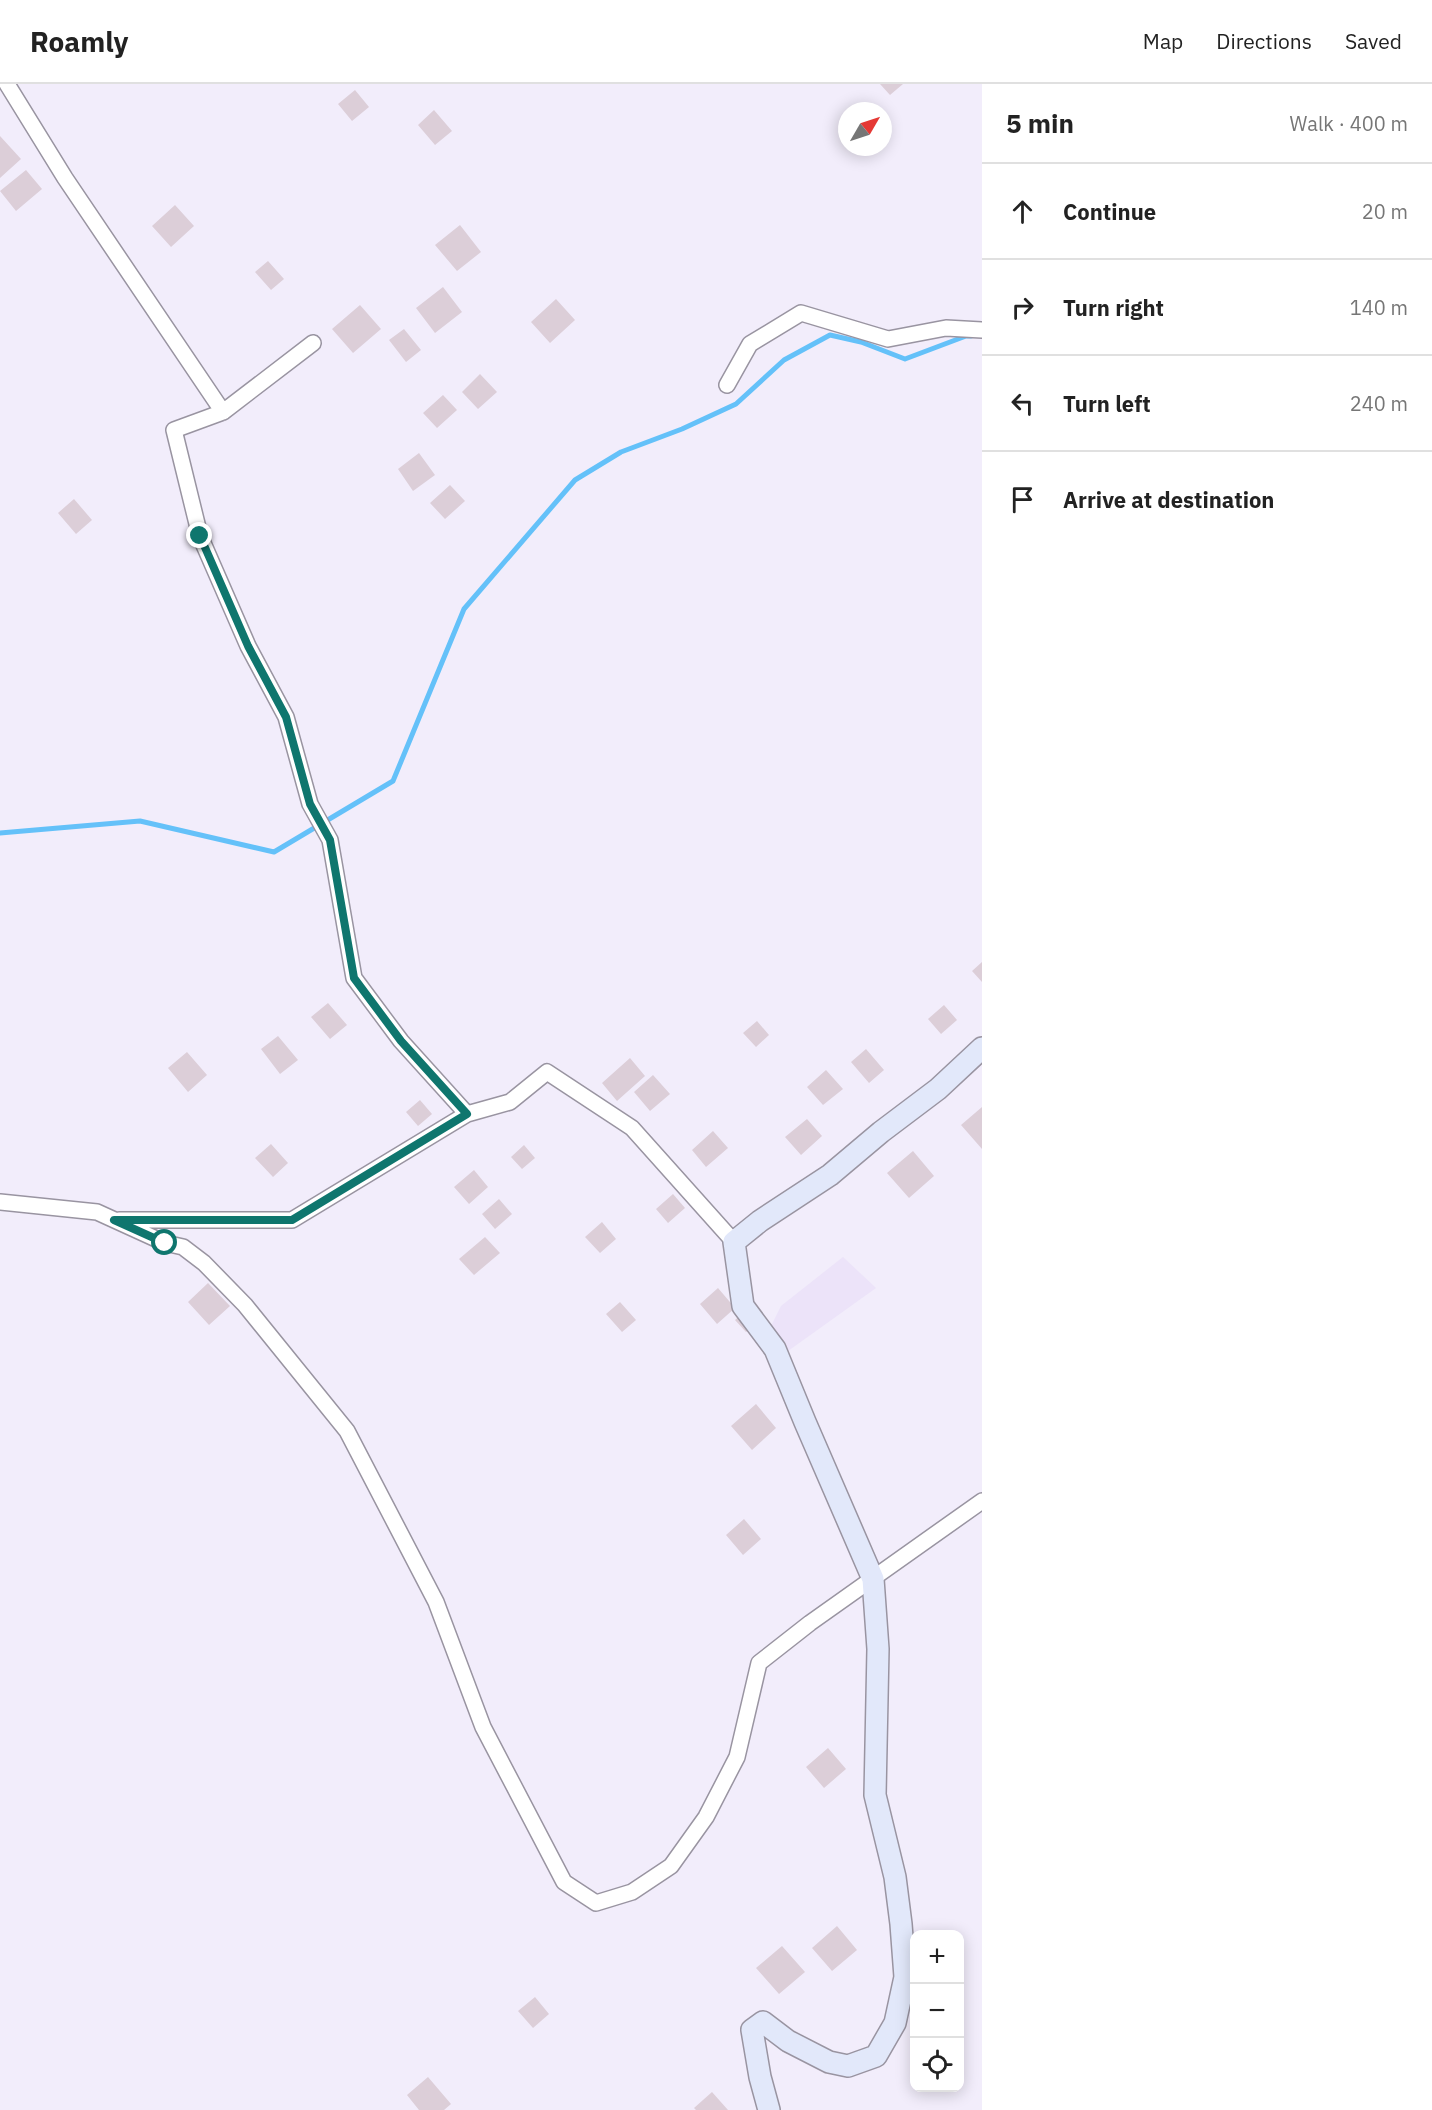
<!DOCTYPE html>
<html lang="en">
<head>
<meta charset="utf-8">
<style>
  :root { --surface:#fff; --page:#f6f6f6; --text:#222; --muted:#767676; --line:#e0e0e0 }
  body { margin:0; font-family:"IBM Plex Sans",sans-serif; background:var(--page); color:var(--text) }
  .controls { position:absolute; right:18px; bottom:18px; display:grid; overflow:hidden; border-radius:12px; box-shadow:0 3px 15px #0003 }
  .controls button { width:54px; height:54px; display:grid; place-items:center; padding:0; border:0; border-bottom:2px solid var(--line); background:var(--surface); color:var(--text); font:30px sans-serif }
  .compass { position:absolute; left:838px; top:18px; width:54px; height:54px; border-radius:50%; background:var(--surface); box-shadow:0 3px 15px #0003; rotate:51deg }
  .stop { position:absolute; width:18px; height:18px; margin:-14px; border:4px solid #0f766e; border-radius:50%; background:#fff }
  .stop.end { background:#0f766e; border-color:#fff; box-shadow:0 2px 6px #0008 }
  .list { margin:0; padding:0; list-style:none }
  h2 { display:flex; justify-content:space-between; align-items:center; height:78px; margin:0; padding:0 24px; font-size:26px }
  h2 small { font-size:20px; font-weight:400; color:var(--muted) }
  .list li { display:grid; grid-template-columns:39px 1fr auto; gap:18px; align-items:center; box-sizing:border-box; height:96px; padding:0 24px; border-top:2px solid var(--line) }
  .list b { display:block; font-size:22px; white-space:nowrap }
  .list em { font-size:20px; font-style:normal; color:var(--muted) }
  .icon { flex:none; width:33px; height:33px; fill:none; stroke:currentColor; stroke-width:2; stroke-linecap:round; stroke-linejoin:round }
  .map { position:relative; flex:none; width:982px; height:2026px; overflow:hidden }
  header { display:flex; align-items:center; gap:36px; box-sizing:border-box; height:84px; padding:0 30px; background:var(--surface); border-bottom:2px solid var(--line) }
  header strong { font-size:28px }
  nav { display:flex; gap:33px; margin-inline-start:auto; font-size:21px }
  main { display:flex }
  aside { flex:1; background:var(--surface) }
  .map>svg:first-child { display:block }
  .built { fill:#ece3f9 }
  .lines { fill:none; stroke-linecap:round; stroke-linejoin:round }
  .stream { stroke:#64c1f9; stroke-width:5 }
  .building { fill:#dcced8 }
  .street-casing { stroke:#9994a1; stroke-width:18 }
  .secondary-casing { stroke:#9994a1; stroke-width:24 }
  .street { stroke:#fff; stroke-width:15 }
  .secondary { stroke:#e2e8fa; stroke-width:21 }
  .route { stroke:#0f766e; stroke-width:8 }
</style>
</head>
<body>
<header>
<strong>Roamly</strong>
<nav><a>Map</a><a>Directions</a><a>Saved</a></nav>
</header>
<main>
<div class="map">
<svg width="982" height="2026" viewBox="0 0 982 2026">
  <rect width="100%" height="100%" fill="#f2edfb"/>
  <!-- built -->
  <path class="built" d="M843,1173L876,1204L788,1267L771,1242L781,1222Z"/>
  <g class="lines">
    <!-- stream -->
    <path class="stream" d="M0,749L140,737L274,768L393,697L464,525L575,396L621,368L682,345L736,320L784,276L830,251L861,258L905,275L966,252H971"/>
  </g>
  <!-- building -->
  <path class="building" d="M880,0H903L890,11Z
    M355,6L369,23L352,37L338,20Z
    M434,26L452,47L435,61L418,41Z
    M0,52L21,75L0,94Z
    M26,86L42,105L16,127L0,107Z
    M175,121L194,142L171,163L152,142Z
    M460,141L481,168L457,187L435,161Z
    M268,177L284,195L271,206L255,188Z
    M443,203L462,228L435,249L416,224Z
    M556,215L575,236L550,259L531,238Z
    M360,221L381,245L353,269L332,245Z
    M404,245L421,266L406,278L389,256Z
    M480,290L497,308L478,325L462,308Z
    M443,311L457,326L437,344L423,329Z
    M419,369L435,391L413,407L398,385Z
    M450,401L465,417L445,435L430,419Z
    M74,415L92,436L76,450L58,429Z
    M982,878V898L972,887Z
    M328,919L347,941L330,955L311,933Z
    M944,921L957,936L941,950L928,935Z
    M757,937L769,951L756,963L743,949Z
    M278,952L298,976L280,990L261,965Z
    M866,965L884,986L869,999L851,978Z
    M187,968L207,991L188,1008L168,984Z
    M630,974L645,992L617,1017L602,999Z
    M826,986L843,1005L823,1021L807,1003Z
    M653,991L670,1010L650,1027L634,1008Z
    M420,1016L432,1030L418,1042L406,1028Z
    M982,1023V1065L961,1041Z
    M807,1035L822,1052L801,1071L785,1053Z
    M713,1047L728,1064L706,1083L692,1066Z
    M271,1060L288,1079L273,1093L255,1074Z
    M524,1061L535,1074L522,1085L511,1073Z
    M913,1067L934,1092L909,1114L887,1089Z
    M474,1086L488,1103L469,1120L454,1103Z
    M673,1110L685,1124L668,1139L656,1125Z
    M499,1115L512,1130L495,1145L482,1130Z
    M602,1138L616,1155L600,1169L585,1153Z
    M485,1153L500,1169L474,1191L459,1175Z
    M208,1199L230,1222L209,1241L188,1218Z
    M718,1204L735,1224L717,1240L700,1220Z
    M620,1218L636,1236L622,1248L606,1230Z
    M743,1229L754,1242L746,1248L735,1236Z
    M756,1320L776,1344L752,1366L731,1342Z
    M744,1435L761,1455L743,1471L726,1451Z
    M828,1664L846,1685L824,1704L806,1683Z
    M837,1842L857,1866L832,1887L812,1864Z
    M782,1862L805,1888L779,1910L756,1884Z
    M535,1913L549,1930L533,1944L518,1927Z
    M428,1993L451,2020L444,2026H419L407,2011Z
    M712,2008L728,2026H696L694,2024Z"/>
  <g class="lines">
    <defs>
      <path id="street" d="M7,0L65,94L223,328L313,259
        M727,301L750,260L801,229L888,255L946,244L982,246
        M223,328L174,346L200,452L248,562L286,633L310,720L330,756L354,894L401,957L467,1030L510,1018L547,988L632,1044L734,1158
        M0,1118L97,1128L165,1159L183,1163L204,1179L245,1221L347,1347L436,1518L483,1643L564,1798L596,1819L632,1808L671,1782L706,1733L737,1673L759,1579L810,1539L982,1417
        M119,1136H292L467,1030"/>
      <path id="secondary" d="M769,2026L760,1993L752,1946L763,1938L788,1957L829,1978L848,1982L876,1972L895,1939L905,1893L901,1840L895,1793L875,1711L878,1565L873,1495L805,1338L775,1265L743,1222L734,1158L760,1137L830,1091L881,1048L938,1005L982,964"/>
    </defs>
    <!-- street casing -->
    <use href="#street" class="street-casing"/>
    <!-- secondary casing -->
    <use href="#secondary" class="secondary-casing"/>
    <!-- street -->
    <use href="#street" class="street"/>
    <!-- secondary -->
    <use href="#secondary" class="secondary"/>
  </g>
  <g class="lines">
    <!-- route -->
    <path class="route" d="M165,1159L114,1136H292L467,1030L401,957L354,894L330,756L310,720L286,633L248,562L200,452"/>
  </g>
</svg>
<div class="controls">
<button>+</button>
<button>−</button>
<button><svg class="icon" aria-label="locate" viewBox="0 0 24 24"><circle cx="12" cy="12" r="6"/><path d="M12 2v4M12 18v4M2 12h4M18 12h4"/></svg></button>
</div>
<svg class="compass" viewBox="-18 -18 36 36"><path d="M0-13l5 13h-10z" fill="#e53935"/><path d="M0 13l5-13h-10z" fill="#767676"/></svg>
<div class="stop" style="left:165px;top:1159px"></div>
<div class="stop end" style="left:200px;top:452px"></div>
</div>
<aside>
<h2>5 min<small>Walk · 400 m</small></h2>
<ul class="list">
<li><svg class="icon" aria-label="ahead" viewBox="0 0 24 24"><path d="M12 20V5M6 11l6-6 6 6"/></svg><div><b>Continue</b></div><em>20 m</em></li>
<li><svg class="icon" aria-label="right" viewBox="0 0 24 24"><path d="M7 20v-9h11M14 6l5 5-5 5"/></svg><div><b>Turn right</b></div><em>140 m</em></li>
<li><svg class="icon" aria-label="left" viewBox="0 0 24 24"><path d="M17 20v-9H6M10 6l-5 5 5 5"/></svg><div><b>Turn left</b></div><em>240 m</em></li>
<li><svg class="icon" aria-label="arrive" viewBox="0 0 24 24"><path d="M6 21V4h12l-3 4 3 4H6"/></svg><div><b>Arrive at destination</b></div></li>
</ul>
</aside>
</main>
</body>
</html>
